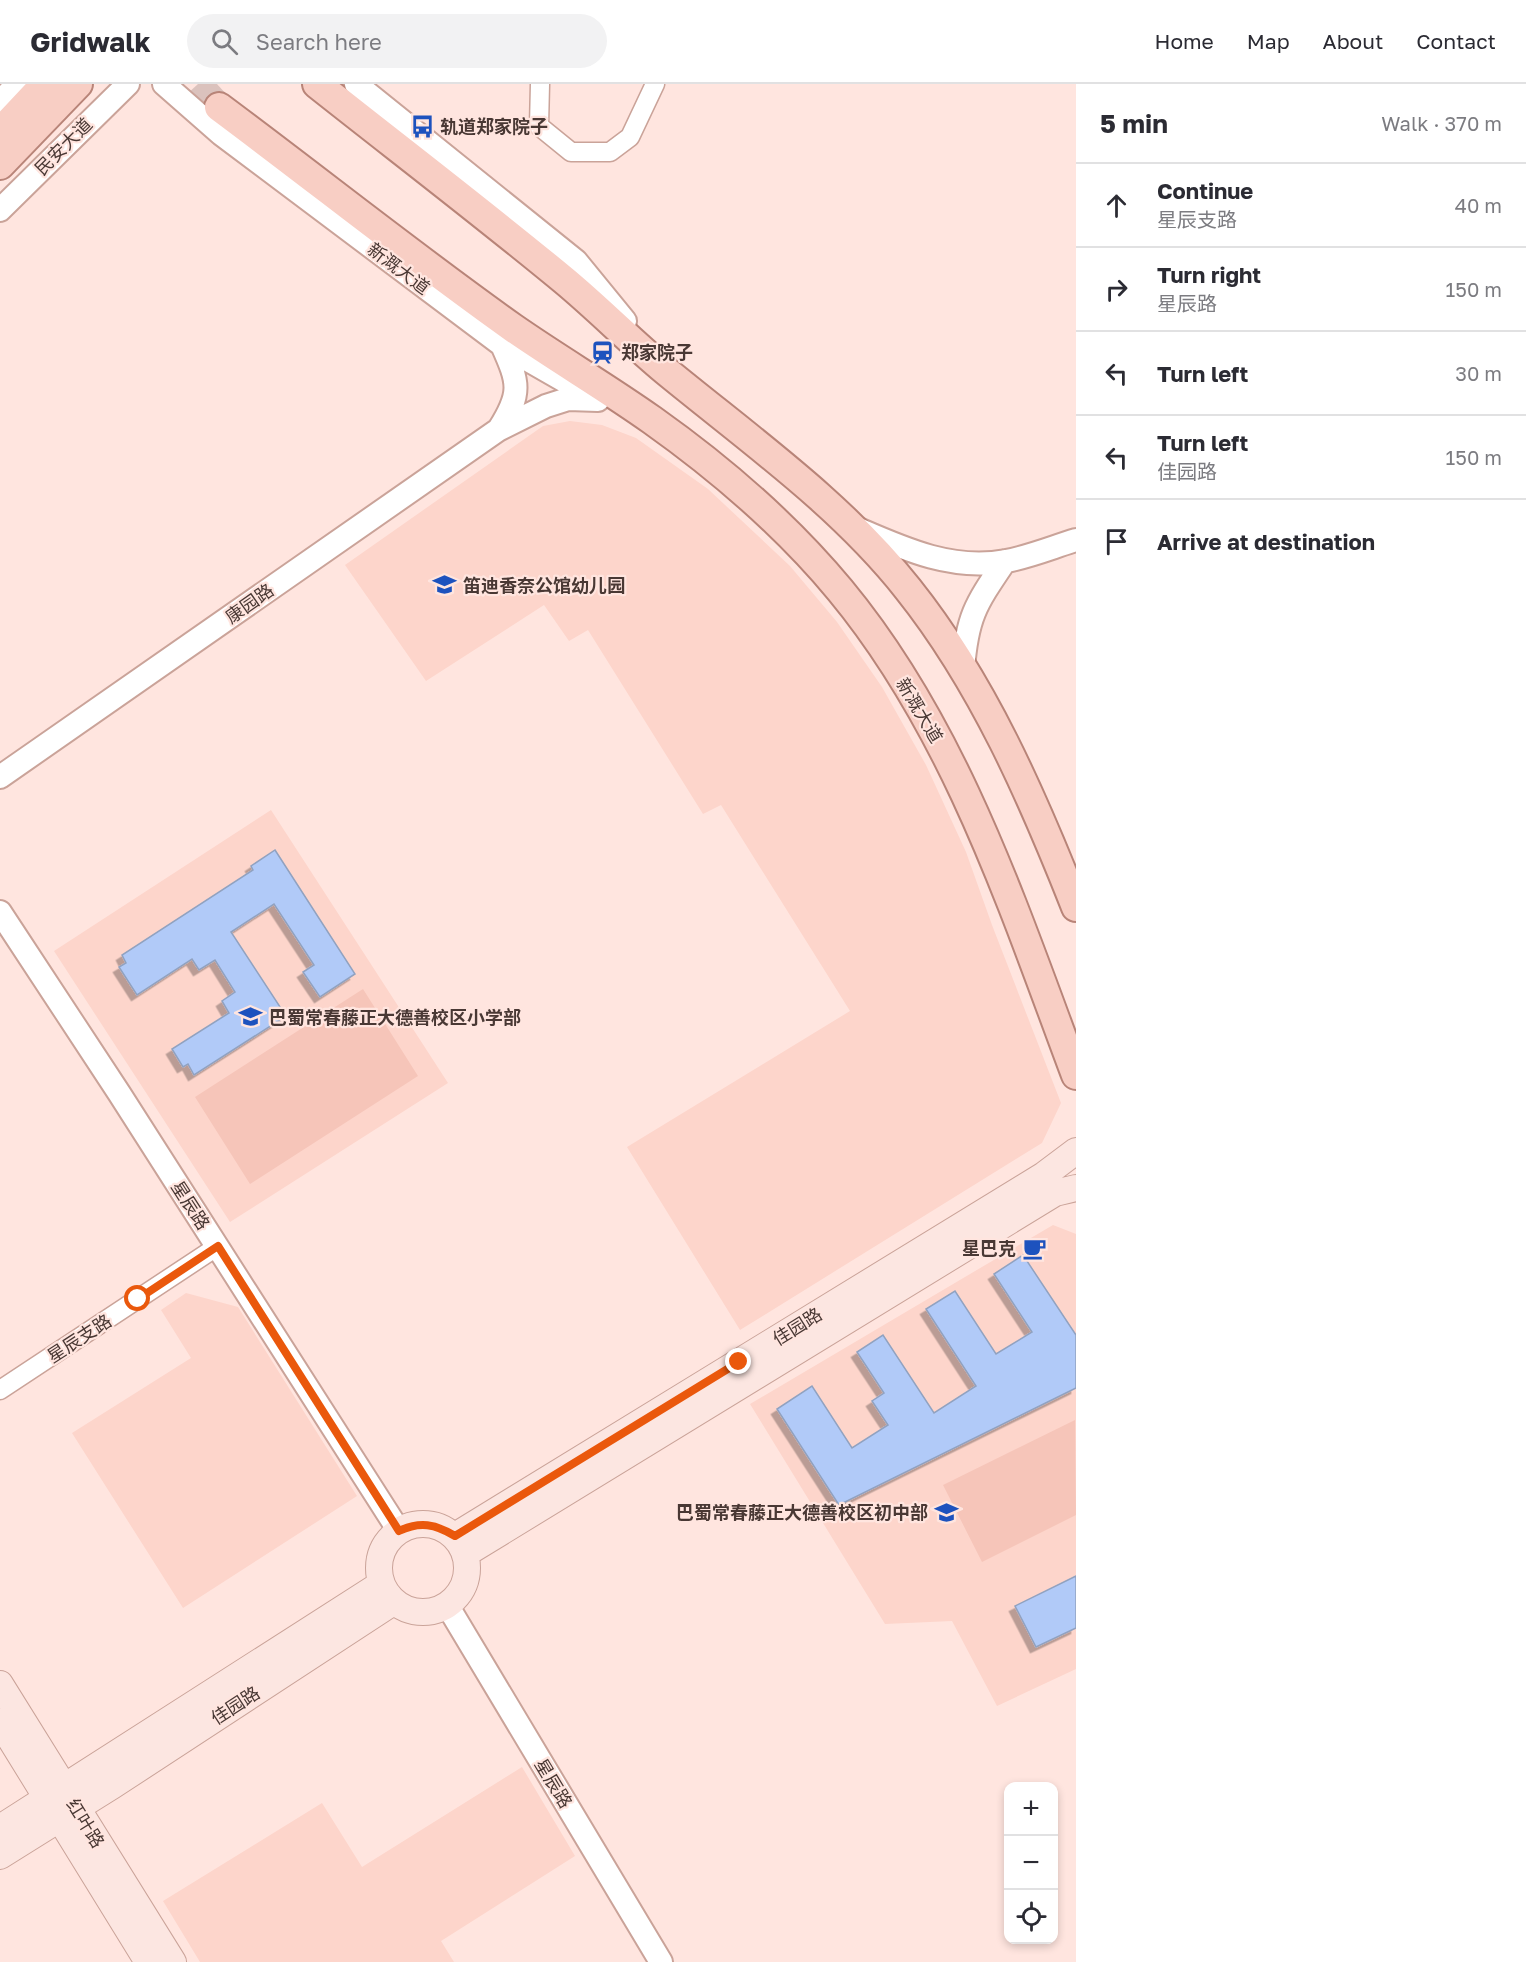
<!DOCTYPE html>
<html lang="en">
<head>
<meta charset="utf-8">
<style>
  :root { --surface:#fff; --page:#f2f2f3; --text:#2b2b33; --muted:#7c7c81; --line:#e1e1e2 }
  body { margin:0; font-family:"Golos Text","Noto Sans SC",sans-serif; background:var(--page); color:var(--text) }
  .controls { position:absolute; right:18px; bottom:18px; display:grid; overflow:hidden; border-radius:12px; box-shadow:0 3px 9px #0003 }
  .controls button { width:54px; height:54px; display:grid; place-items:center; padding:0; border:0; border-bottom:2px solid var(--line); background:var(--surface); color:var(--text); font:30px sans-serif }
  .stop { position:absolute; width:18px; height:18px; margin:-14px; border:4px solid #ea580c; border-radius:50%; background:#fff }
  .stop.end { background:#ea580c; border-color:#fff; box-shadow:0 2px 6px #0008 }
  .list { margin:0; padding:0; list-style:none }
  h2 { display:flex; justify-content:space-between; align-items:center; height:78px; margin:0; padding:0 24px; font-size:26px }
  h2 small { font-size:20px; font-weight:400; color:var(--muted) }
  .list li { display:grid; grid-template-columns:39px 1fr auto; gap:18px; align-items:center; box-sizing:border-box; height:84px; padding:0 24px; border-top:2px solid var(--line) }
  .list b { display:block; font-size:22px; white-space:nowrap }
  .list p { margin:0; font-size:20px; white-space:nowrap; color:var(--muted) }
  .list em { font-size:20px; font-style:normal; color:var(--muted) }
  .icon { flex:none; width:33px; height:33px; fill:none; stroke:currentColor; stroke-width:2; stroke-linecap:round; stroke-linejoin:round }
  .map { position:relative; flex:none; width:1076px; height:1878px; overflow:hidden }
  header { display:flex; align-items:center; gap:36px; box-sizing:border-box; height:84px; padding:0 30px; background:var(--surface); border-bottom:2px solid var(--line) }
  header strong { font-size:28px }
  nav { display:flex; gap:33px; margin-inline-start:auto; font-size:21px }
  .search { width:420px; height:54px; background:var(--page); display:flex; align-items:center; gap:15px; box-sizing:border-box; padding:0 21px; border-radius:33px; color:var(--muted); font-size:22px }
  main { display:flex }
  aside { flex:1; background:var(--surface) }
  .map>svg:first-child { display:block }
  .built { fill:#fdd5cb }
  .green { fill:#f6c5b9 }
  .building { fill:#b1caf8; stroke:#91a2c0; stroke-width:1.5; filter:url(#shadow) }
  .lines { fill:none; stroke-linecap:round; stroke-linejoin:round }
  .primary-tunnel { stroke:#dbc2bd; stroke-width:28; stroke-dasharray:28 14; stroke-linecap:butt }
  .minor-casing { stroke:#caa399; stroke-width:21 }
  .tertiary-casing { stroke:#caa399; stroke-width:26 }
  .secondary-casing { stroke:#caa399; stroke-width:28 }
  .primary-casing { stroke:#b88478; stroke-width:32 }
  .minor { stroke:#fff; stroke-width:18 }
  .tertiary { stroke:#fff; stroke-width:22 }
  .secondary { stroke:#fce6e1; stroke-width:26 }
  .primary { stroke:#f8cec4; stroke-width:28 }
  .route { stroke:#ea580c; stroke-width:8 }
  .labels { text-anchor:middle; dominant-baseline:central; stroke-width:4.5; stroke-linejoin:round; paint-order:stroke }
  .poi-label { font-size:18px; font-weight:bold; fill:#493834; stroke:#ffe5df; text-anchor:start }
  .street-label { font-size:18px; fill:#493834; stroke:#ffe5df }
</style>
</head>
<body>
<header>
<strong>Gridwalk</strong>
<div class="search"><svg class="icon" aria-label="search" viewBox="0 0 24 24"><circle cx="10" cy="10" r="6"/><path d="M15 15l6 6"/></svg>Search here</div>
<nav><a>Home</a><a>Map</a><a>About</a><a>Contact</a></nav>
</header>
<main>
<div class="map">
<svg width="1076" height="1878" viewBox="0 0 1076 1878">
  <defs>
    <filter id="shadow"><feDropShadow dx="-5.5" dy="5.5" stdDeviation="0" flood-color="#0004"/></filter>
  </defs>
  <rect width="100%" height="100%" fill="#ffe5df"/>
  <!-- built -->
  <path class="built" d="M570,337L602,341L636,354L708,405L790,482L837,538L882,603L926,681L966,768L992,841L1061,1019L1042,1059L740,1246L627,1063L850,927L721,721L703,730L588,546L569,557L544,521L426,597L345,481L543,342Z
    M271,726L448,999L230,1138L54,867Z
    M1053,1141L1076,1150V1585L997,1622L952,1537L885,1540L750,1320Z
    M186,1209L238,1223L357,1412L183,1524L72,1349L191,1274L161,1226Z
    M522,1683L575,1772L441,1857L454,1878H200L163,1817L322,1719L362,1783Z"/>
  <!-- green -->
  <path class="green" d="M363,905L418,992L250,1100L195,1013Z
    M1075,1336L1076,1431L982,1478L943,1401Z"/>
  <!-- building -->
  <path class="building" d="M275,766L355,890L320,913L303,888L314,881L274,820L231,848L286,932L194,991L188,980L183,983L172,965L229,929L222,917L235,908L215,876L199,886L192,875L137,911L119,883L126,879L122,871L253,786L251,782Z
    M1023,1171L1076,1251V1304L839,1421L777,1325L812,1302L852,1364L888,1341L872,1317L884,1309L857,1268L883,1251L934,1329L976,1302L926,1225L955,1207L996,1270L1032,1248L994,1190Z
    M1076,1492V1544L1036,1563L1015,1522Z"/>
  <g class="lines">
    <!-- primary-tunnel -->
    <path class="primary-tunnel" d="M198,0L219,23"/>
    <defs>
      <path id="minor" d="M540,0L539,42L571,68H610L630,53L655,0
        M0,1306L218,1162"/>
      <path id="tertiary" d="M164,0L221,50L502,261L596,315
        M356,0L576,177L625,237
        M0,18L17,0
        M0,126L128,0
        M499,345C522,309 519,299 502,261
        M856,444C904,465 952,487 1006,477C1029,473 1053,463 1076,456
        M963,585C967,532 976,520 1005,477
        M0,693L498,346L546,322L568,315L598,316
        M0,828L119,1009L399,1447
        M447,1521L661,1878"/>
      <path id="secondary" d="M379 1484a44 44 0 1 1 88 0a44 44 0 1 1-88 0Z
        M455,1452L1044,1091L1076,1067
        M465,1470L1055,1109L1076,1104
        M0,1600L173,1878
        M0,1638L148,1878
        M0,1744L381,1500
        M0,1772L112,1702L393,1518"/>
      <path id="primary" d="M317,0C399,65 483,129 564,196C599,225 631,258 666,287C750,356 841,420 908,505C983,599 1032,712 1076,823
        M219,23C317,96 413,173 513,244C559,276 607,304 652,336C721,385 786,441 840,506C956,646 1013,823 1076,991
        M0,48L45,0
        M0,81L78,0"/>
    </defs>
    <!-- minor casing -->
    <use href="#minor" class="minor-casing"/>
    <!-- tertiary casing -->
    <use href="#tertiary" class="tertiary-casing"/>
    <!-- secondary casing -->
    <use href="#secondary" class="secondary-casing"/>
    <!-- primary casing -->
    <use href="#primary" class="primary-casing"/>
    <!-- minor -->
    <use href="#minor" class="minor"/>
    <!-- tertiary -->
    <use href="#tertiary" class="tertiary"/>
    <!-- secondary -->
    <use href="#secondary" class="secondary"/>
    <!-- primary -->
    <use href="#primary" class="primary"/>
  </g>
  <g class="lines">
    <!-- route -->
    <path class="route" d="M138,1215L218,1162L399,1447C420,1437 435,1440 455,1452L739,1278"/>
  </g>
  <!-- icons -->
  <defs>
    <symbol id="bus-bare" viewBox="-9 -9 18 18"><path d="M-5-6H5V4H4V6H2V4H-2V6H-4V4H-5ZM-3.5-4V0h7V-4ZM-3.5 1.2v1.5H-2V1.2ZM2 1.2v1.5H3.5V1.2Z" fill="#1d52be" stroke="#ffe5df" stroke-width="2.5" paint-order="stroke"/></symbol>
    <symbol id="station-bare" viewBox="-9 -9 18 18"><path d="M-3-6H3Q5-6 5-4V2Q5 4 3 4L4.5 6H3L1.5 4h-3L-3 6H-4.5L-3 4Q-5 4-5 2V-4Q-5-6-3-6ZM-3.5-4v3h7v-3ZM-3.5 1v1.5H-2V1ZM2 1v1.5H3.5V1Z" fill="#1d52be" stroke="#ffe5df" stroke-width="2.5" paint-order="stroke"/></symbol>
    <symbol id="school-bare" viewBox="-9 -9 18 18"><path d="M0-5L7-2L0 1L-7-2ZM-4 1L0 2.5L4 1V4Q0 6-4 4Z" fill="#1d52be" stroke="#ffe5df" stroke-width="2.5" paint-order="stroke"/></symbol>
    <symbol id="cafe-bare" viewBox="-9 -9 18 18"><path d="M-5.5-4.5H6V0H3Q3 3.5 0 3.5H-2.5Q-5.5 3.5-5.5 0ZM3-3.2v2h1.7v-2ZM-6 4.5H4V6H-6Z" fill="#1d52be" stroke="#ffe5df" stroke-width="2.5" paint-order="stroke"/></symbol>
  </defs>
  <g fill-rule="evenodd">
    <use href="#bus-bare" x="406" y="26" width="33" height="33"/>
    <use href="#station-bare" x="586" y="252" width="33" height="33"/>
    <use href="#school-bare" x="428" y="484" width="33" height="33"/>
    <use href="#school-bare" x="234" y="916" width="33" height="33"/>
    <use href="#cafe-bare" x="1018" y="1148" width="33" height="33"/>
    <use href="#school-bare" x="930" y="1412" width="33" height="33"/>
  </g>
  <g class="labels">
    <!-- poi labels -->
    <g class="poi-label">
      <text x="440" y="42">轨道郑家院子</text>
      <text x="621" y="268">郑家院子</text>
      <text x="463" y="501">笛迪香奈公馆幼儿园</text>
      <text x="269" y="933">巴蜀常春藤正大德善校区小学部</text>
      <text x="1016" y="1164" text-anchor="end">星巴克</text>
      <text x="928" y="1428" text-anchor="end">巴蜀常春藤正大德善校区初中部</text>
    </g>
    <!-- street labels -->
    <g class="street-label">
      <text transform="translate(63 62) rotate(-45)">民安大道</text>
      <text transform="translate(399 184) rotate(37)">新溉大道</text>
      <text transform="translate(249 519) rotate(-35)">康园路</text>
      <text transform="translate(920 626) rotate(59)">新溉大道</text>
      <text transform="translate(191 1121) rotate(57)">星辰路</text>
      <text transform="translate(797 1242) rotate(-32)">佳园路</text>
      <text transform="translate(79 1254) rotate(-33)">星辰支路</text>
      <text transform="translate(235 1621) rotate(-33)">佳园路</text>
      <text transform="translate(554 1699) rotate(59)">星辰路</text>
      <text transform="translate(86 1739) rotate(58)">红叶路</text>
    </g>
  </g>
</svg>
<div class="controls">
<button>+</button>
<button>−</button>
<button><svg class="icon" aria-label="locate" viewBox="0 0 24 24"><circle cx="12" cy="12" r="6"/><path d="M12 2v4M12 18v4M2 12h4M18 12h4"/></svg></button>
</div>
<div class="stop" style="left:138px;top:1215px"></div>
<div class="stop end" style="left:739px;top:1278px"></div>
</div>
<aside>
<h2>5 min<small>Walk · 370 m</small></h2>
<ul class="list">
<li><svg class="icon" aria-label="ahead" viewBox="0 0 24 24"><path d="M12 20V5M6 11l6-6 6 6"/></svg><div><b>Continue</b><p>星辰支路</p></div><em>40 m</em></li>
<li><svg class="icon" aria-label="right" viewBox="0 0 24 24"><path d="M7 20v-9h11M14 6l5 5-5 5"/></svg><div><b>Turn right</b><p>星辰路</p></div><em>150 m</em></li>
<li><svg class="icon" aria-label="left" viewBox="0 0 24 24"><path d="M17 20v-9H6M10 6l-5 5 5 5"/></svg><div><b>Turn left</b></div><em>30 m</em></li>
<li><svg class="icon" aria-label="left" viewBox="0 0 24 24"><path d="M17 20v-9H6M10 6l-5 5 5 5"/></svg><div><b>Turn left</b><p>佳园路</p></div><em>150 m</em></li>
<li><svg class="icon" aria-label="arrive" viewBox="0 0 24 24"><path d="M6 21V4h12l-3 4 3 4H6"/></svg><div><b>Arrive at destination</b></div></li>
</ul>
</aside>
</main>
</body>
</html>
